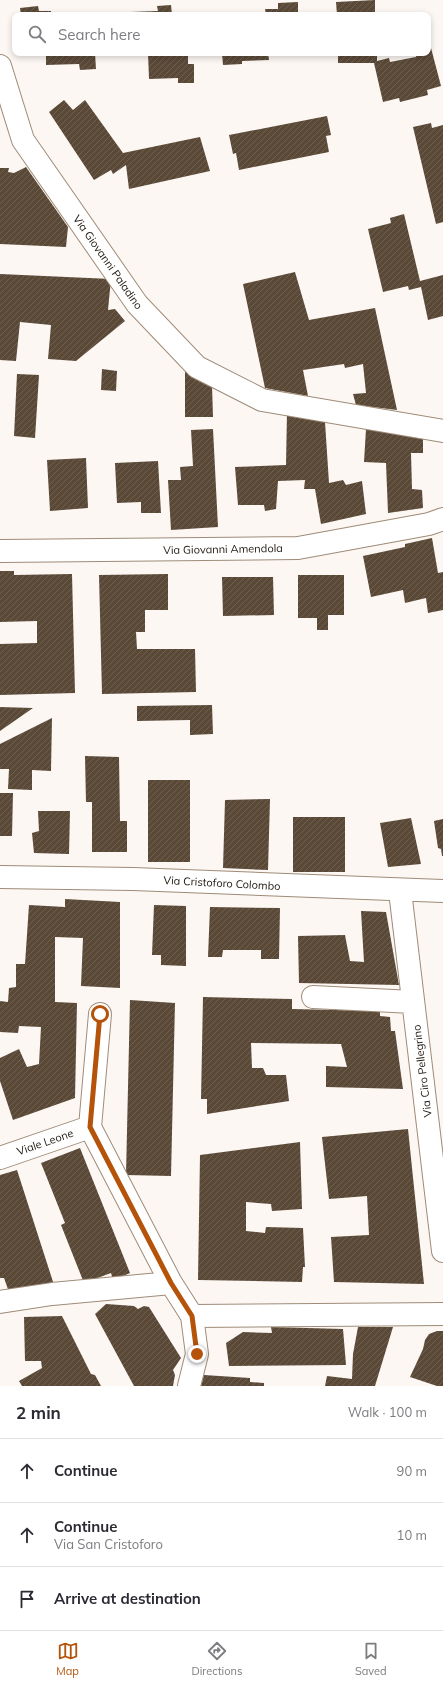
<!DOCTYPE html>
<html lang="en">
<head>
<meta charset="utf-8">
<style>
  :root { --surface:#fff; --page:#f7f7f7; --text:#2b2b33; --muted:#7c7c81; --line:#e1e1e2; --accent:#b45309 }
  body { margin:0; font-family:Mulish,sans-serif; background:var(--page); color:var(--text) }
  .stop { position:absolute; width:12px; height:12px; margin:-9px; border:3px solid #b45309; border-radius:50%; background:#fff }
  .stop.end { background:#b45309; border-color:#fff; box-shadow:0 1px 4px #0008 }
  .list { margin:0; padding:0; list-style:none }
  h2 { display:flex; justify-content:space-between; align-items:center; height:52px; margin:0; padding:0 16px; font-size:17px }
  h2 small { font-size:13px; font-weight:400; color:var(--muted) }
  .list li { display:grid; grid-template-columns:26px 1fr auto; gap:12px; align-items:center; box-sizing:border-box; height:64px; padding:0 16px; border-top:1px solid var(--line) }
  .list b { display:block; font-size:15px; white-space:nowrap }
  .list p { margin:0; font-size:13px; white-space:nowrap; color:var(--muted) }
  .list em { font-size:13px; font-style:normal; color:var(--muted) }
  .icon { flex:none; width:22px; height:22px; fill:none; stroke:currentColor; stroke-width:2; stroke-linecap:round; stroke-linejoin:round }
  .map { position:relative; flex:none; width:443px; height:1386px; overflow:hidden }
  .search { position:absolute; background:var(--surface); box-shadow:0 2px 6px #0003; left:12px; right:12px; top:12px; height:44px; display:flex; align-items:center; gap:10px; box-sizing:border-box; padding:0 14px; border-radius:8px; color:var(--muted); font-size:15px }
  .sheet { height:244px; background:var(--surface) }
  nav { display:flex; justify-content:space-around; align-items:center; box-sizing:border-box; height:56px; border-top:1px solid var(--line); background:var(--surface); font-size:11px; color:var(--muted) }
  nav a { display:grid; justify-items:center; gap:2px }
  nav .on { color:var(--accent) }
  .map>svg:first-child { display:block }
  .building { fill:url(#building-hatch) }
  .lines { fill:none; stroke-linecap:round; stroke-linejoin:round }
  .minor-casing { stroke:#9f8b78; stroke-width:24 }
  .minor { stroke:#fff; stroke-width:22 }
  .route { stroke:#b45309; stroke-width:5 }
  .labels { text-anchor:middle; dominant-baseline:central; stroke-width:4; stroke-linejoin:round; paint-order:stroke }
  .street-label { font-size:11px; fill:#1e1710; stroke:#fff }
</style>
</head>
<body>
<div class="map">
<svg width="443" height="1386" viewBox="0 0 443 1386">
  <defs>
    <pattern id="building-hatch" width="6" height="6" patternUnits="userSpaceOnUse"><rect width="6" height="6" fill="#5a4937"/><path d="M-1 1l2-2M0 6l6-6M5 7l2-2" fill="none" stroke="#6e5f51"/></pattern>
  </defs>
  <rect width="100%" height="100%" fill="#fcf7f3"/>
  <!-- building -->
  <path class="building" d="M375,0V15H337L336,2Z
    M298,2V15H266L265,9H278V3Z
    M171,5L172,15H130V12L158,11L157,6Z
    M38,6L39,11H51V15H21L20,8Z
    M431,48L441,86L427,90L428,95L400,102L399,98L383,102L374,63H338V53H377V61L389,58L390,62L416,57V53H428V49Z
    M46,53H95L96,69L80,70L79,64L46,65Z
    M148,53H188V64H194V83H178V78L149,79Z
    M222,53H268L269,60L242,61V64L223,65Z
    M64,100L73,110L85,100L123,153L200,137L210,171L129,189L126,165L113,174L111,170L94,180L49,112Z
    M327,116L331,135L326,136L329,152L239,170L236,153L233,154L229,135Z
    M431,123L432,128L443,125V222L436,224L413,127Z
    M26,167L68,227L66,247L0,244V168H9L8,172L14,173Z
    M404,214L420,281L443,275V316L428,320L421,287L409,290L408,286L383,292L368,229L391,223L390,218Z
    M295,272L309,320L375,308L397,410L356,405L353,394L366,393L363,364L345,368L344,364L303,370L308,396L265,388L243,284Z
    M0,274L111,279L108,310L115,309L125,321L76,361L48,359L51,325L20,322L16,361L0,360Z
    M185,367L212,385L213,417H185Z
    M102,369L117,371L116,391L101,390Z
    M17,374L39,375L35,438L14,436Z
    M287,412L325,422L329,483L343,480L346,485L362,481L366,514L321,524L315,489H304L305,480L278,481L276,509L265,511L264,505H238L235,467L286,465Z
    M213,429L218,527L171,530L168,480H181L180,467L193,466L191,430Z
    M366,429L423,437V453H411L412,489L422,490L423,508L388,513L386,463L364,462Z
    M86,458L88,508L50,511L47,460Z
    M158,461L161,513H141V502L117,503L115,463Z
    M432,538L438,573L443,572V610L428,613L426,598L405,603L403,590L371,597L363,556L405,547V544Z
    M0,571H14V575L72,574L75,693L0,695V644L37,643V621L0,622Z
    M168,574V610H145V632H136L137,649H195L196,692L102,694L99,575Z
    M298,575H344V615H328V630H317V618H298Z
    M222,577H273L274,615L223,616Z
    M212,705L213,734L190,735V720L137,721V706Z
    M0,707L33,708L0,731Z
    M52,718L51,771L32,770V790L8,789L9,769H0V744Z
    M85,756L119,757L120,821H127V852H92V802H86Z
    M148,780H190V862H148Z
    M0,793H13L12,836H0Z
    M270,799L268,870L223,868L225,800Z
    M38,811H70L69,854L34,853L32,833L39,831Z
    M293,817H345V872H293Z
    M411,818L421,864L388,867L380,823Z
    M443,819V856H442L441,849L438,848L434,821Z
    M65,899L120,902V988L81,986L83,938L55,937V1002L77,1003L75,1098L13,1120L0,1081V1058L19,1049L27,1067L39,1064L41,1027L19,1026L18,1033L0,1032V1001L8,1002L9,988L16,987V964H25L29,905L65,907Z
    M154,905L186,906V966L161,965V955H152Z
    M210,907L280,908L279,959H261V950H223L222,957H208Z
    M361,911L386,912L399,985L299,983L298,936L345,935L350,961L364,962Z
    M203,997L292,999V1009L380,1011V1016L390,1017L391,1031H395L403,1089L326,1087V1066L347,1067L341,1044L251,1043L252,1068H263L266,1075H286L289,1101L207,1114V1099H201Z
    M130,1000L175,1003L171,1176L126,1175Z
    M408,1129L424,1284L334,1282L331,1237L369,1235L367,1196L329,1199L322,1137Z
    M300,1142L302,1209L272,1211L271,1204L246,1202V1231L265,1233L266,1227L303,1228L305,1267H303L302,1282L198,1280L200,1155Z
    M80,1148L130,1273L113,1280L111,1273L84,1283L61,1225L65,1223L41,1163Z
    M17,1170L55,1288L9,1292L4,1278H0V1175Z
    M106,1304L134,1306L138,1309L144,1306L149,1307L181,1358L173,1370L175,1375L173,1386H134L95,1314Z
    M62,1316L91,1374L95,1375L101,1386H22L19,1381L42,1368L41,1361H25L24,1317Z
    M271,1327L343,1329L346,1365L229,1366L226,1343L243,1332L272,1333Z
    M358,1327H393L375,1386H325L327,1376L352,1379L353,1354Z
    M437,1331H443V1386H437L410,1377L423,1349L425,1340L429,1334Z
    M204,1375L250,1378V1382L264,1383V1386H201Z"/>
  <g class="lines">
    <defs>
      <path id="minor" d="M0,66L23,140L137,304L197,367L262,400L443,431
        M0,551L298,548L429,524L443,519
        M0,877L133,879L443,891
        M400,891L443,1251
        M313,997L413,1002
        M100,1014L90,1127L171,1283L192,1316L197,1354L189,1386
        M0,1158L90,1127
        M0,1302L52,1294L171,1283
        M192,1316L443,1314"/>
    </defs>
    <!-- minor casing -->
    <use href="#minor" class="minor-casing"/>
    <!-- minor -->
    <use href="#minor" class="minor"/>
  </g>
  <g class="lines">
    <!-- route -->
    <path class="route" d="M100,1014L90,1127L171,1283L192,1316L197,1354"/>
  </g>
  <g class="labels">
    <!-- street labels -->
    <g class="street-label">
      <text transform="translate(108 262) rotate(55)">Via Giovanni Paladino</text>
      <text transform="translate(223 549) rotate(-1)">Via Giovanni Amendola</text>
      <text transform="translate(222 883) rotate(3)">Via Cristoforo Colombo</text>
      <text transform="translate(422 1071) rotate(-97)">Via Ciro Pellegrino</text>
      <text transform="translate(45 1142) rotate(-19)">Viale Leone</text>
    </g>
  </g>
</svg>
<div class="stop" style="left:100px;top:1014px"></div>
<div class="stop end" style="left:197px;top:1354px"></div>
<div class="search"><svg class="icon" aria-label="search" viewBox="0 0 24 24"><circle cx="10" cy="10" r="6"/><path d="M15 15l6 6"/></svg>Search here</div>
</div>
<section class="sheet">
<h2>2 min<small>Walk · 100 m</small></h2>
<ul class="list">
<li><svg class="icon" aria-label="ahead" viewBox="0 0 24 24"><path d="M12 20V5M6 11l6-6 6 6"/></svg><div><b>Continue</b></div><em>90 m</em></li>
<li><svg class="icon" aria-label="ahead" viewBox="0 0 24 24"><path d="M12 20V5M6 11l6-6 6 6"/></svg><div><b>Continue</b><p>Via San Cristoforo</p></div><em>10 m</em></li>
<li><svg class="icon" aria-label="arrive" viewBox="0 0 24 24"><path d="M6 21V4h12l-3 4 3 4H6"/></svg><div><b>Arrive at destination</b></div></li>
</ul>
</section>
<nav>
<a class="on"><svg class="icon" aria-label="map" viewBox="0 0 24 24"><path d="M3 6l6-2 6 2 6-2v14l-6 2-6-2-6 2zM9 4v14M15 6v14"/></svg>Map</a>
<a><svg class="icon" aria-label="directions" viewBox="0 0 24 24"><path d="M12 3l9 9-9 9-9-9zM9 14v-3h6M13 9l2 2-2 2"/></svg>Directions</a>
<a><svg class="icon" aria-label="saved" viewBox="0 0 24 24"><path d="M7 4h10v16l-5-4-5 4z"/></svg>Saved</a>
</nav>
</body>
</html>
